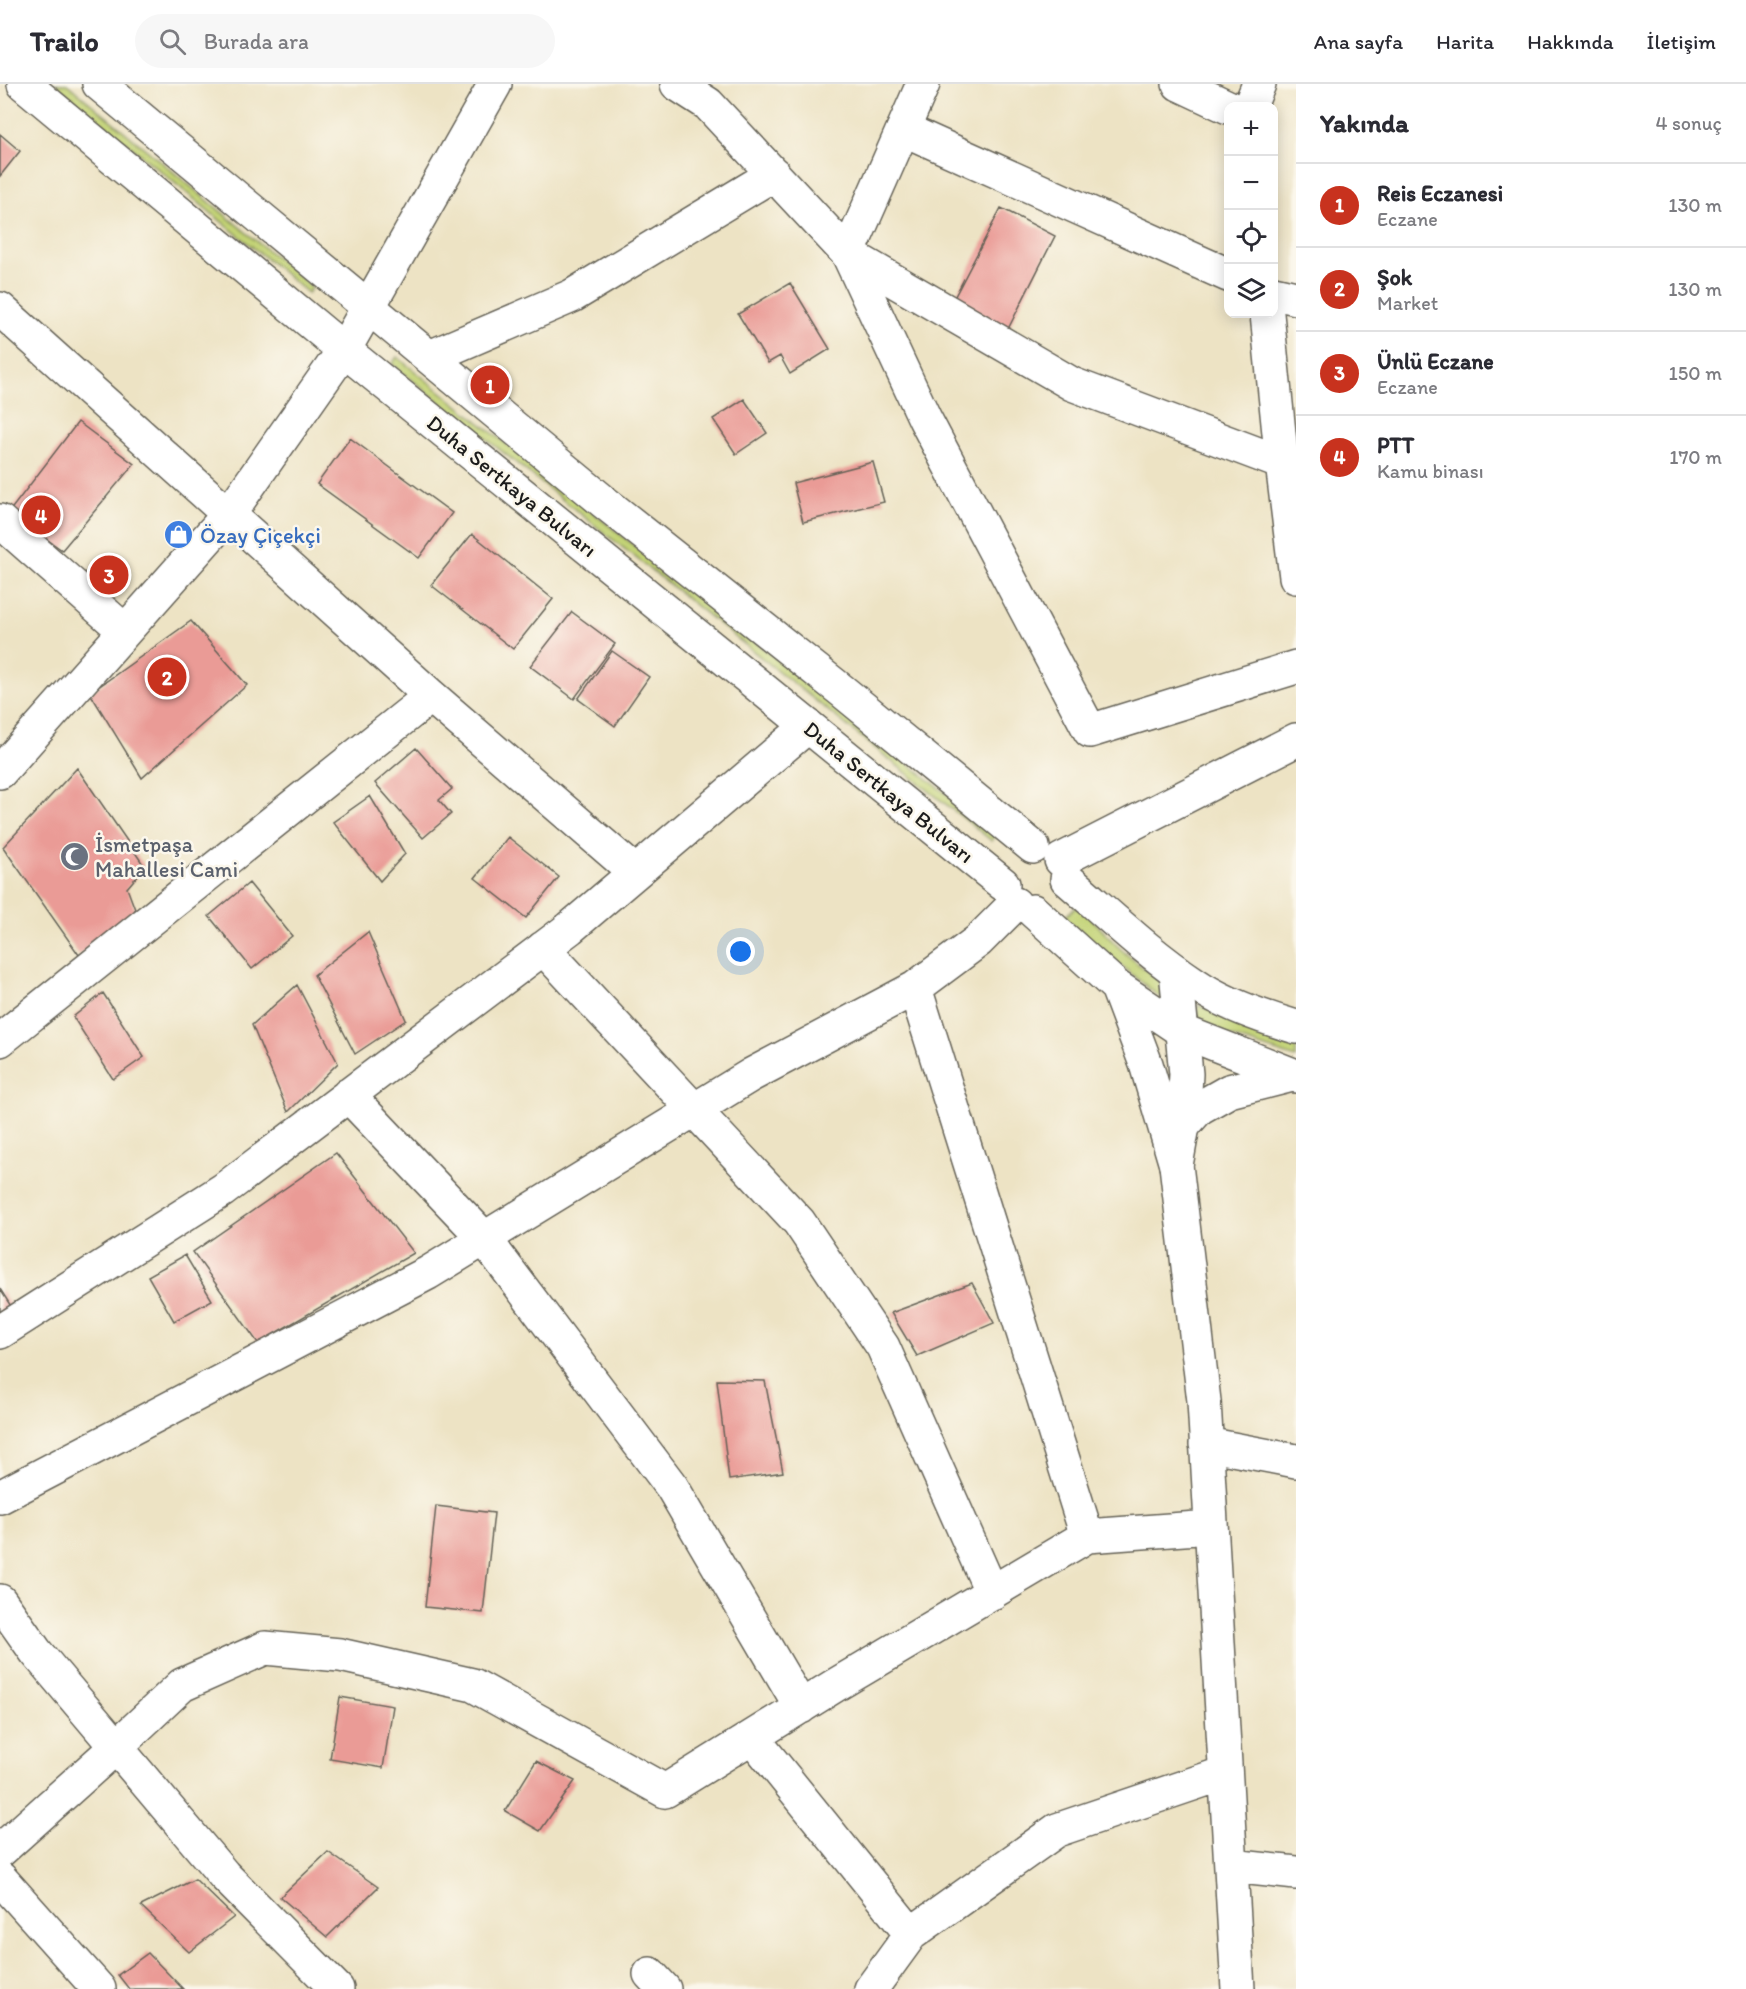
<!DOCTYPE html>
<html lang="tr">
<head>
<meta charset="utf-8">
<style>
  :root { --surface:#fff; --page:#f7f7f7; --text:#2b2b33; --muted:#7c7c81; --line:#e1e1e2; --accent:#c8321e }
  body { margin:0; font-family:Itim,sans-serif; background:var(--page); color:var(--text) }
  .controls { position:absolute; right:18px; top:18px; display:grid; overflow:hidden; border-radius:12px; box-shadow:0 3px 15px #0003 }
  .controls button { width:54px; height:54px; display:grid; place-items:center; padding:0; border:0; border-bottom:2px solid var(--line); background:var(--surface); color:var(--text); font:30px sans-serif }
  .you { position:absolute; left:741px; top:868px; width:21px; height:21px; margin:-15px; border:4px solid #fff; border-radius:50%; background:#1a73e8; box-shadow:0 0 0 9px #1a73e833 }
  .badge { display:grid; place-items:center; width:39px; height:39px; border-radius:50%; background:var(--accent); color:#fff; font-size:20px; font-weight:700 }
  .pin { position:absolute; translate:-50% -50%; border:3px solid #fff; box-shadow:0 2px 6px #0006 }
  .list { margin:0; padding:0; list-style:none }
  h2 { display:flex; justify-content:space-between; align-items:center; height:78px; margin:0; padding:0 24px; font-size:26px }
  h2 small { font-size:20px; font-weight:400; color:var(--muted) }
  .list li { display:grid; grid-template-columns:39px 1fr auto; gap:18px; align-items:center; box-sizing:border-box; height:84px; padding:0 24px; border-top:2px solid var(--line) }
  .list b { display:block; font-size:22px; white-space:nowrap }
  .list p { margin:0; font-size:20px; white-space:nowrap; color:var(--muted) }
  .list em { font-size:20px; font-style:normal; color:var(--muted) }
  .icon { flex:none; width:33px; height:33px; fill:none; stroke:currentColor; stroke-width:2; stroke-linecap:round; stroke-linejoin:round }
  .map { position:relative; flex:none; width:1296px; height:1905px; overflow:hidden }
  header { display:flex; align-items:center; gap:36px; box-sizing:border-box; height:84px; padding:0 30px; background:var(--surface); border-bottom:2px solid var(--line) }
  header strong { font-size:28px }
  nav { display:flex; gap:33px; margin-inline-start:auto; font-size:21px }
  .search { width:420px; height:54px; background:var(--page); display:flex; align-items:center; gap:15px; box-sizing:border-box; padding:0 21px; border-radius:33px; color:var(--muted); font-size:22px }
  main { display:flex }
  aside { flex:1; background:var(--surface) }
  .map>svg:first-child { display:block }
  .green { fill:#c3d376; stroke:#707849; stroke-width:1.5 }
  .building { fill:#ea9b96 }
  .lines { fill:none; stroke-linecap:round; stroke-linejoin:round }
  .minor-casing { stroke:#656257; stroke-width:36 }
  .major-casing { stroke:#656257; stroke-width:36 }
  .minor { stroke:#fff; stroke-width:33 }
  .major { stroke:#fff; stroke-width:33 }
  .labels { text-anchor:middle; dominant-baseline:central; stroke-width:5; stroke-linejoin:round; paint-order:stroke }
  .street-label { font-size:22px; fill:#1c1c1c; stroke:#fbf7ec }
  .shop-label { font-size:22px; fill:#366cbe; stroke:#fbf7ec; text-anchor:start }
  .worship-label { font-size:22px; fill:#5b616d; stroke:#fbf7ec; text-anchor:start }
</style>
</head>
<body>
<header>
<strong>Trailo</strong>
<div class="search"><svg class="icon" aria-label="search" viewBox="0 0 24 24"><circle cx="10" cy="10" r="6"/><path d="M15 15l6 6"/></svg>Burada ara</div>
<nav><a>Ana sayfa</a><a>Harita</a><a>Hakkında</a><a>İletişim</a></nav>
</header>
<main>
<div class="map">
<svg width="1296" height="1905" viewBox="0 0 1296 1905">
  <rect width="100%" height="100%" fill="#fbf7ec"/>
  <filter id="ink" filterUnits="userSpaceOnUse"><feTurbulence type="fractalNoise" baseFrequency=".0167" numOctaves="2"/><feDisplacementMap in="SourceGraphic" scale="12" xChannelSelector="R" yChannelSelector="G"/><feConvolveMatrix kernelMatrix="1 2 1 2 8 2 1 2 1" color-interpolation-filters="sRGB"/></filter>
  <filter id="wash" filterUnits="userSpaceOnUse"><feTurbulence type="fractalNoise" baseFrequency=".008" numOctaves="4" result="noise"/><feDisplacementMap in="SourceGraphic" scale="24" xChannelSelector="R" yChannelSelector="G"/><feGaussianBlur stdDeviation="1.35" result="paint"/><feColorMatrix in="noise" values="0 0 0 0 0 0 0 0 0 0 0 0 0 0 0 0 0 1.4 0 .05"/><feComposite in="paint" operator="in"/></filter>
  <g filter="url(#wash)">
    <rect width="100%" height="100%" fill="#ede3c4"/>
    <!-- green -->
    <path class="green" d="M55,0H67L312,203L308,209Z
      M397,273L997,750L992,757L392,280Z
      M1079,819C1103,849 1129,877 1163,897V916L1064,834Z
      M1198,921L1296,958V974L1199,942Z"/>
    <g id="blocks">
      <!-- building -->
      <path class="building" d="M0,50L20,67L0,92Z
        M1001,124L1055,152L1008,245L953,216Z
        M790,199L830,265L790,290L780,272L768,279L738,230Z
        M744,315L767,349L736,370L713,335Z
        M78,338L134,380L62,466L9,428Z
        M350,354L452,429L419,474L317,400Z
        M873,378L884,418L803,438L793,399Z
        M472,450L553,515L513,565L431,501Z
        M572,528L615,560L574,615L530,582Z
        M191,537L247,601L142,694L90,609Z
        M612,567L649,593L615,642L578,615Z
        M416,664L452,705L439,716L451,730L423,754L375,699Z
        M77,684L145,783L127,804L136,828L79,871L3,763Z
        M370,712L405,770L380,797L333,738Z
        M508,753L559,793L526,834L475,794Z
        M249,799L292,852L252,885L209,832Z
        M368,848L406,936L355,970L314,891Z
        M297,901L338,979L288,1028L252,941Z
        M103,909L144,973L113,995L73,933Z
        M336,1069L414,1169L258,1259L193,1168Z
        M185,1171L212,1216L174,1237L148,1192Z
        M972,1199L994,1239L917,1272L891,1229Z
        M0,1205L14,1227L0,1235Z
        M717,1296L765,1297L783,1388L729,1396Z
        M436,1422L494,1429L483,1529L425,1523Z
        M340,1613L393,1622L383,1684L330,1675Z
        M536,1677L575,1697L540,1747L505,1727Z
        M328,1768L378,1803L327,1853L280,1813Z
        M195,1795L234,1833L189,1868L141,1822Z
        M148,1869L183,1905H129L118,1891Z"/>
    </g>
  </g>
  <g filter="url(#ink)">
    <use href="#blocks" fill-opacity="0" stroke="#656257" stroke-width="1.5"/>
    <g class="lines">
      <defs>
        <path id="minor" d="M677,0L708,20L848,170L1072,300L1282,379
          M923,0L848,170L925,335L1090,647L1296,583
          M1179,0L1228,23
          M1250,22L1259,0
          M903,45L1228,191
          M1274,209L1296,214
          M0,225L431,612L635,788
          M1267,230L1282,379L1296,493
          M430,273L572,212L774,90
          M0,437L125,547
          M0,688L229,430L344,266L495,0
          M1061,776L1296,656
          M543,864L799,1138L883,1263L992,1509
          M1176,887L1186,990L1183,1042L1176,1081L1204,1317L1238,1905
          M915,904L1087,1452
          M0,956L431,612
          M348,1011L484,1154L672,1403L801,1623
          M0,1248L223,1106L570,844L808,642
          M1206,1360L1296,1377
          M0,1413L428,1189L751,991L915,904L978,857L1015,820
          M0,1517L36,1568L224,1791L337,1905
          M752,1653L911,1850
          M0,1767L116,1663L182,1601L265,1564L340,1571L473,1601L665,1707L834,1602L1087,1452L1211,1443
          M1231,1782L1296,1789
          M0,1794L99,1905
          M650,1890L664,1905
          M871,1905L911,1850L1057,1746L1225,1689"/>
        <path id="major" d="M24,0L344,266L1003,800
          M99,0L604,418L841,606L1033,763
          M1067,795C1109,831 1149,870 1195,900C1224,920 1262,933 1296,943
          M1033,827L1117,903L1184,948L1296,992
          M1117,903L1146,980L1176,1081
          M1183,1042L1199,1024L1229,1007L1292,991"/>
      </defs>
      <!-- minor casing -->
      <use href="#minor" class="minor-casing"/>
      <!-- major casing -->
      <use href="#major" class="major-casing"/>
      <!-- minor -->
      <use href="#minor" class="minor"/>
      <!-- major -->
      <use href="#major" class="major"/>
    </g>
  </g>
  <!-- icons -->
  <defs>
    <symbol id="shop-disc" viewBox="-11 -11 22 22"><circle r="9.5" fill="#3f7fe0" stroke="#fbf7ec"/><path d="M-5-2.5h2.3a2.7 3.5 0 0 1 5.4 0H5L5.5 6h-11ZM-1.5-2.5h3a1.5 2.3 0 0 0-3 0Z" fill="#fff"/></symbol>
    <symbol id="mosque-disc" viewBox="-11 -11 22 22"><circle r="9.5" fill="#6b7280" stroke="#fbf7ec"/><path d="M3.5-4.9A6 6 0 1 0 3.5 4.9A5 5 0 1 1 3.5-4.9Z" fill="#fff"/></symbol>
  </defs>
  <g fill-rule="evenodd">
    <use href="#shop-disc" x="162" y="434" width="33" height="33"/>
    <use href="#mosque-disc" x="58" y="756" width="33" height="33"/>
  </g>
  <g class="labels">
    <!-- street labels -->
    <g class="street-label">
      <text transform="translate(512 402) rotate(39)">Duha Sertkaya Bulvarı</text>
      <text transform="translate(889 708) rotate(39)">Duha Sertkaya Bulvarı</text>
    </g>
    <!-- shop labels -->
    <g class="shop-label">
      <text x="200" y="451">Özay Çiçekçi</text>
    </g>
    <!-- worship labels -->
    <g class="worship-label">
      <text x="95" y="760">İsmetpaşa<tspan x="95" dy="25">Mahallesi Cami</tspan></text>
    </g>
  </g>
</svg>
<div class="controls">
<button>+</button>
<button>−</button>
<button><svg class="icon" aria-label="locate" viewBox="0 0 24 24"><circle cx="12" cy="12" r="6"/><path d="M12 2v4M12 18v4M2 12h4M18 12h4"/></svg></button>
<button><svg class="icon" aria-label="layers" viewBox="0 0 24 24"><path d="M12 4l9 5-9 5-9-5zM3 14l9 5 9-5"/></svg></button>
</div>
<div class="you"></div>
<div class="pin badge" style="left:490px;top:301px">1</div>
<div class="pin badge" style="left:167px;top:593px">2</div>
<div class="pin badge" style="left:109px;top:491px">3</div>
<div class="pin badge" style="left:41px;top:431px">4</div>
</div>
<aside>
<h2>Yakında<small>4 sonuç</small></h2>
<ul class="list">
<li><span class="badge">1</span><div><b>Reis Eczanesi</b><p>Eczane</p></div><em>130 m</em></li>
<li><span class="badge">2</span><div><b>Şok</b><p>Market</p></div><em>130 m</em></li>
<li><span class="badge">3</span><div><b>Ünlü Eczane</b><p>Eczane</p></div><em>150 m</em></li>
<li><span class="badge">4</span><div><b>PTT</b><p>Kamu binası</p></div><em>170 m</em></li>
</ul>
</aside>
</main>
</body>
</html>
